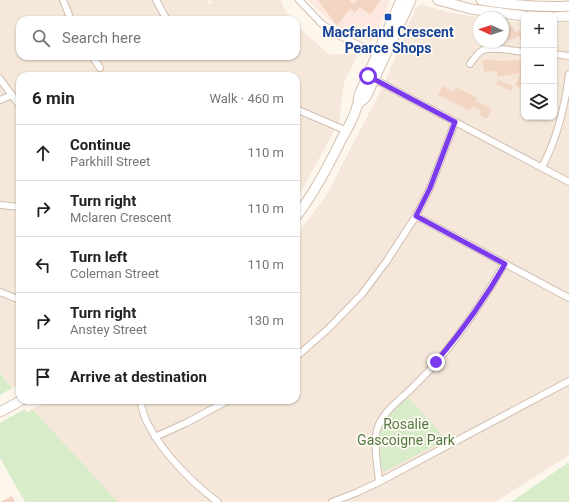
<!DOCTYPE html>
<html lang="en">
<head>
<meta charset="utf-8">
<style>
  :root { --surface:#fff; --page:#f6f6f6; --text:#222; --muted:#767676; --line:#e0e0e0 }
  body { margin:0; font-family:Roboto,sans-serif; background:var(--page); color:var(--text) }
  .controls { position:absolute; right:12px; top:12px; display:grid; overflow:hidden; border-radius:8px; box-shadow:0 1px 3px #0004 }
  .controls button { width:36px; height:36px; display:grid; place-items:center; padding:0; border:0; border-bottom:1px solid var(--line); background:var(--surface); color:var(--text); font:20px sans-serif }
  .compass { position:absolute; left:473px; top:12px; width:36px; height:36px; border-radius:50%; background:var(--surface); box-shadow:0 1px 3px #0004; rotate:273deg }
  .stop { position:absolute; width:12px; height:12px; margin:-9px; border:3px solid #7c3aed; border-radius:50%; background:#fff }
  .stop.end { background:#7c3aed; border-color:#fff; box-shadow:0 1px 4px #0008 }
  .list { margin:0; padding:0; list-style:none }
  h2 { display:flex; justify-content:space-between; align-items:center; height:52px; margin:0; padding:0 16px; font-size:17px }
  h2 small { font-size:13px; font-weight:400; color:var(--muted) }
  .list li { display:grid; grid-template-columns:26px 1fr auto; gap:12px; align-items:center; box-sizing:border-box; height:56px; padding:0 16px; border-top:1px solid var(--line) }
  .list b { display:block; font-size:15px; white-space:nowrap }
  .list p { margin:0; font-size:13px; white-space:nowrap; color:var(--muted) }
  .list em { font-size:13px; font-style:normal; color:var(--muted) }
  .icon { flex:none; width:22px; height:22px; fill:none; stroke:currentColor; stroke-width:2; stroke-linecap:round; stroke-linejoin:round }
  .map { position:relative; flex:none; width:569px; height:502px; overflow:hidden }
  .search { position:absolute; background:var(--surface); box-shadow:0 1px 3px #0004; left:16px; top:16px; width:284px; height:44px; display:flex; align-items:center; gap:10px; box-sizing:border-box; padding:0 14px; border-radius:12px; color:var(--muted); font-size:15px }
  .panel { position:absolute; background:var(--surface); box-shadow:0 1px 3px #0004; left:16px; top:72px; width:284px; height:332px; border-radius:12px }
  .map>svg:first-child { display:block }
  .residential { fill:#f5e8da }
  .commercial { fill:#fde8e0 }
  .green { fill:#d8ecc9 }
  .building { fill:#f3d5c3 }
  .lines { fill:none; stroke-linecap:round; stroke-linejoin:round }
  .street-casing { stroke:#d1beb0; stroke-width:8 }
  .secondary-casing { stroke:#d6c0b0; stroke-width:11 }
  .street { stroke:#fff; stroke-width:6 }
  .secondary { stroke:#fff; stroke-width:9 }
  .route { stroke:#7c3aed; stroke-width:5 }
  .transit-dot { fill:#1a4fb4; stroke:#fffaf3; stroke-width:1.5 }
  .labels { text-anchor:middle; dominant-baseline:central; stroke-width:3.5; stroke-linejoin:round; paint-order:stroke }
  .transit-label { font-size:14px; font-weight:bold; fill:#164399; stroke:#fffaf3 }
  .park-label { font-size:14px; fill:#537a41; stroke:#fffaf3 }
</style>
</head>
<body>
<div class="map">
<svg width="569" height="502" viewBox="0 0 569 502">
  <rect width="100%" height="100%" fill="#fdf6ec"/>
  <!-- residential -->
  <path class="residential" d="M0,0H208V4H212L211,0H281L283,6L292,20H20V56H296V25L329,54H358L344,83L339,122L296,201V76H20V384L12,388L0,372Z
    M421,4L451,13L484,18H479V42H503V21L524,22V117H554V24L569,22V455L495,502H108L19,416L49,400H296V236L327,194L384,84L416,7H418Z"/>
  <!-- commercial -->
  <path class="commercial" d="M308,0H390L374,40L370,42L337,26L319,11Z"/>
  <!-- green -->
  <path class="green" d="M0,373L12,388L0,395Z
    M407,396L446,439L384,472L380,464L379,431L383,420Z
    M25,409L28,413L33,410L118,502H25L0,458V423Z
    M569,462V502H511Z"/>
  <!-- building -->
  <path class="building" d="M318,0H349L354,4L357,0H381L370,15L360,7L355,13L350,9L337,26Z
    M512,26L516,32L524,28V47L519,36L509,41L503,30Z
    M489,59V61L495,60L496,61L523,60L524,78L519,88L515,86L520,73L498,77L497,71L484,72L482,61Z
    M498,80L513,86L511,91L496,84Z
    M443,86L453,92L456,87L477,98L476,101L492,109L487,119L480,115L481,111L473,106L470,111L438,95Z
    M12,496L15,502H0Z"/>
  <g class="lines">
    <defs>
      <path id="street" d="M63,0L71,20
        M156,0L167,20
        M299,0L321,23L336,34L379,55
        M554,54L569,56
        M92,56L100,68
        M470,64C474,59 477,53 483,50C495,46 512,51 524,52
        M372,78L569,182
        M0,79L20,106
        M0,100L12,95
        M296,109L347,131
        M542,167C557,139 565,106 569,74
        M0,205L20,207
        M416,216L569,298
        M0,292L20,300
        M296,357L328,329L362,294L386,262L416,216L430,188L455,122
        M140,400C142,409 144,418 149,426C163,453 193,484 218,502
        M155,437L186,423L229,400
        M379,482C378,467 373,445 377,430C382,411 402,399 414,386C422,378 430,370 437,362C463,331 485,298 505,263
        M332,502L358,492L379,482L569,381"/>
      <path id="secondary" d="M438,0L471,9L524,16
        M481,0C511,5 539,8 569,6
        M554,17L569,16
        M358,104L366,97L411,0
        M296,217C314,193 328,167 341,140C349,126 358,111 359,95L401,0
        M0,412L22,400"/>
    </defs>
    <!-- street casing -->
    <use href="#street" class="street-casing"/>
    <!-- secondary casing -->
    <use href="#secondary" class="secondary-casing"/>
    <!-- street -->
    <use href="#street" class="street"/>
    <!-- secondary -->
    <use href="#secondary" class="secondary"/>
  </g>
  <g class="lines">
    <!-- route -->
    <path class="route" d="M368,76L455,122L430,188L416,216L505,264C485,299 462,331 436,362"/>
  </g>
  <!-- markers -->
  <rect class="transit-dot" x="384" y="13" width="8" height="8" rx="2"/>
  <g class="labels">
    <!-- transit labels -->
    <g class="transit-label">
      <text x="388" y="32">Macfarland Crescent<tspan x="388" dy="16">Pearce Shops</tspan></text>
    </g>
    <!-- park labels -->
    <g class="park-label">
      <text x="406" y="424">Rosalie<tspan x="406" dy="16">Gascoigne Park</tspan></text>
    </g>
  </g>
</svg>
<div class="controls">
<button>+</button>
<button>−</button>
<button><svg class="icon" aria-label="layers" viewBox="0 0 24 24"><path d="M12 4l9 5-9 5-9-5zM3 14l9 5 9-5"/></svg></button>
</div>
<svg class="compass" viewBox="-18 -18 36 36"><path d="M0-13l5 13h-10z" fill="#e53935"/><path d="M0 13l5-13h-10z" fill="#767676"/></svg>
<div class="stop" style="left:368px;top:76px"></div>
<div class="stop end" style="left:436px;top:362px"></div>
<div class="search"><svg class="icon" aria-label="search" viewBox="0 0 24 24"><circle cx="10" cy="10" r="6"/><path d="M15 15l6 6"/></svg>Search here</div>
<section class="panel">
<h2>6 min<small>Walk · 460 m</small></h2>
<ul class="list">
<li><svg class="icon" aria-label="ahead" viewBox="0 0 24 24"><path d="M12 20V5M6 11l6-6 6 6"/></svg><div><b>Continue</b><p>Parkhill Street</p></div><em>110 m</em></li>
<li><svg class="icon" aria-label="right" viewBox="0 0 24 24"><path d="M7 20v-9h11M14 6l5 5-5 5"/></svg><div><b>Turn right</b><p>Mclaren Crescent</p></div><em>110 m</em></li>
<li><svg class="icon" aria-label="left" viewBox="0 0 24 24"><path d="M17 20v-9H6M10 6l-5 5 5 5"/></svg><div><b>Turn left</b><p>Coleman Street</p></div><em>110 m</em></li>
<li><svg class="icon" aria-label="right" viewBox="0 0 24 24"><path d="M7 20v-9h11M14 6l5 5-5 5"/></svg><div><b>Turn right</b><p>Anstey Street</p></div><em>130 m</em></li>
<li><svg class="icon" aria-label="arrive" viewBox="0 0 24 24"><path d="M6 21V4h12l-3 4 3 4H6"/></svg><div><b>Arrive at destination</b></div></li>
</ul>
</section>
</div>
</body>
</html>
